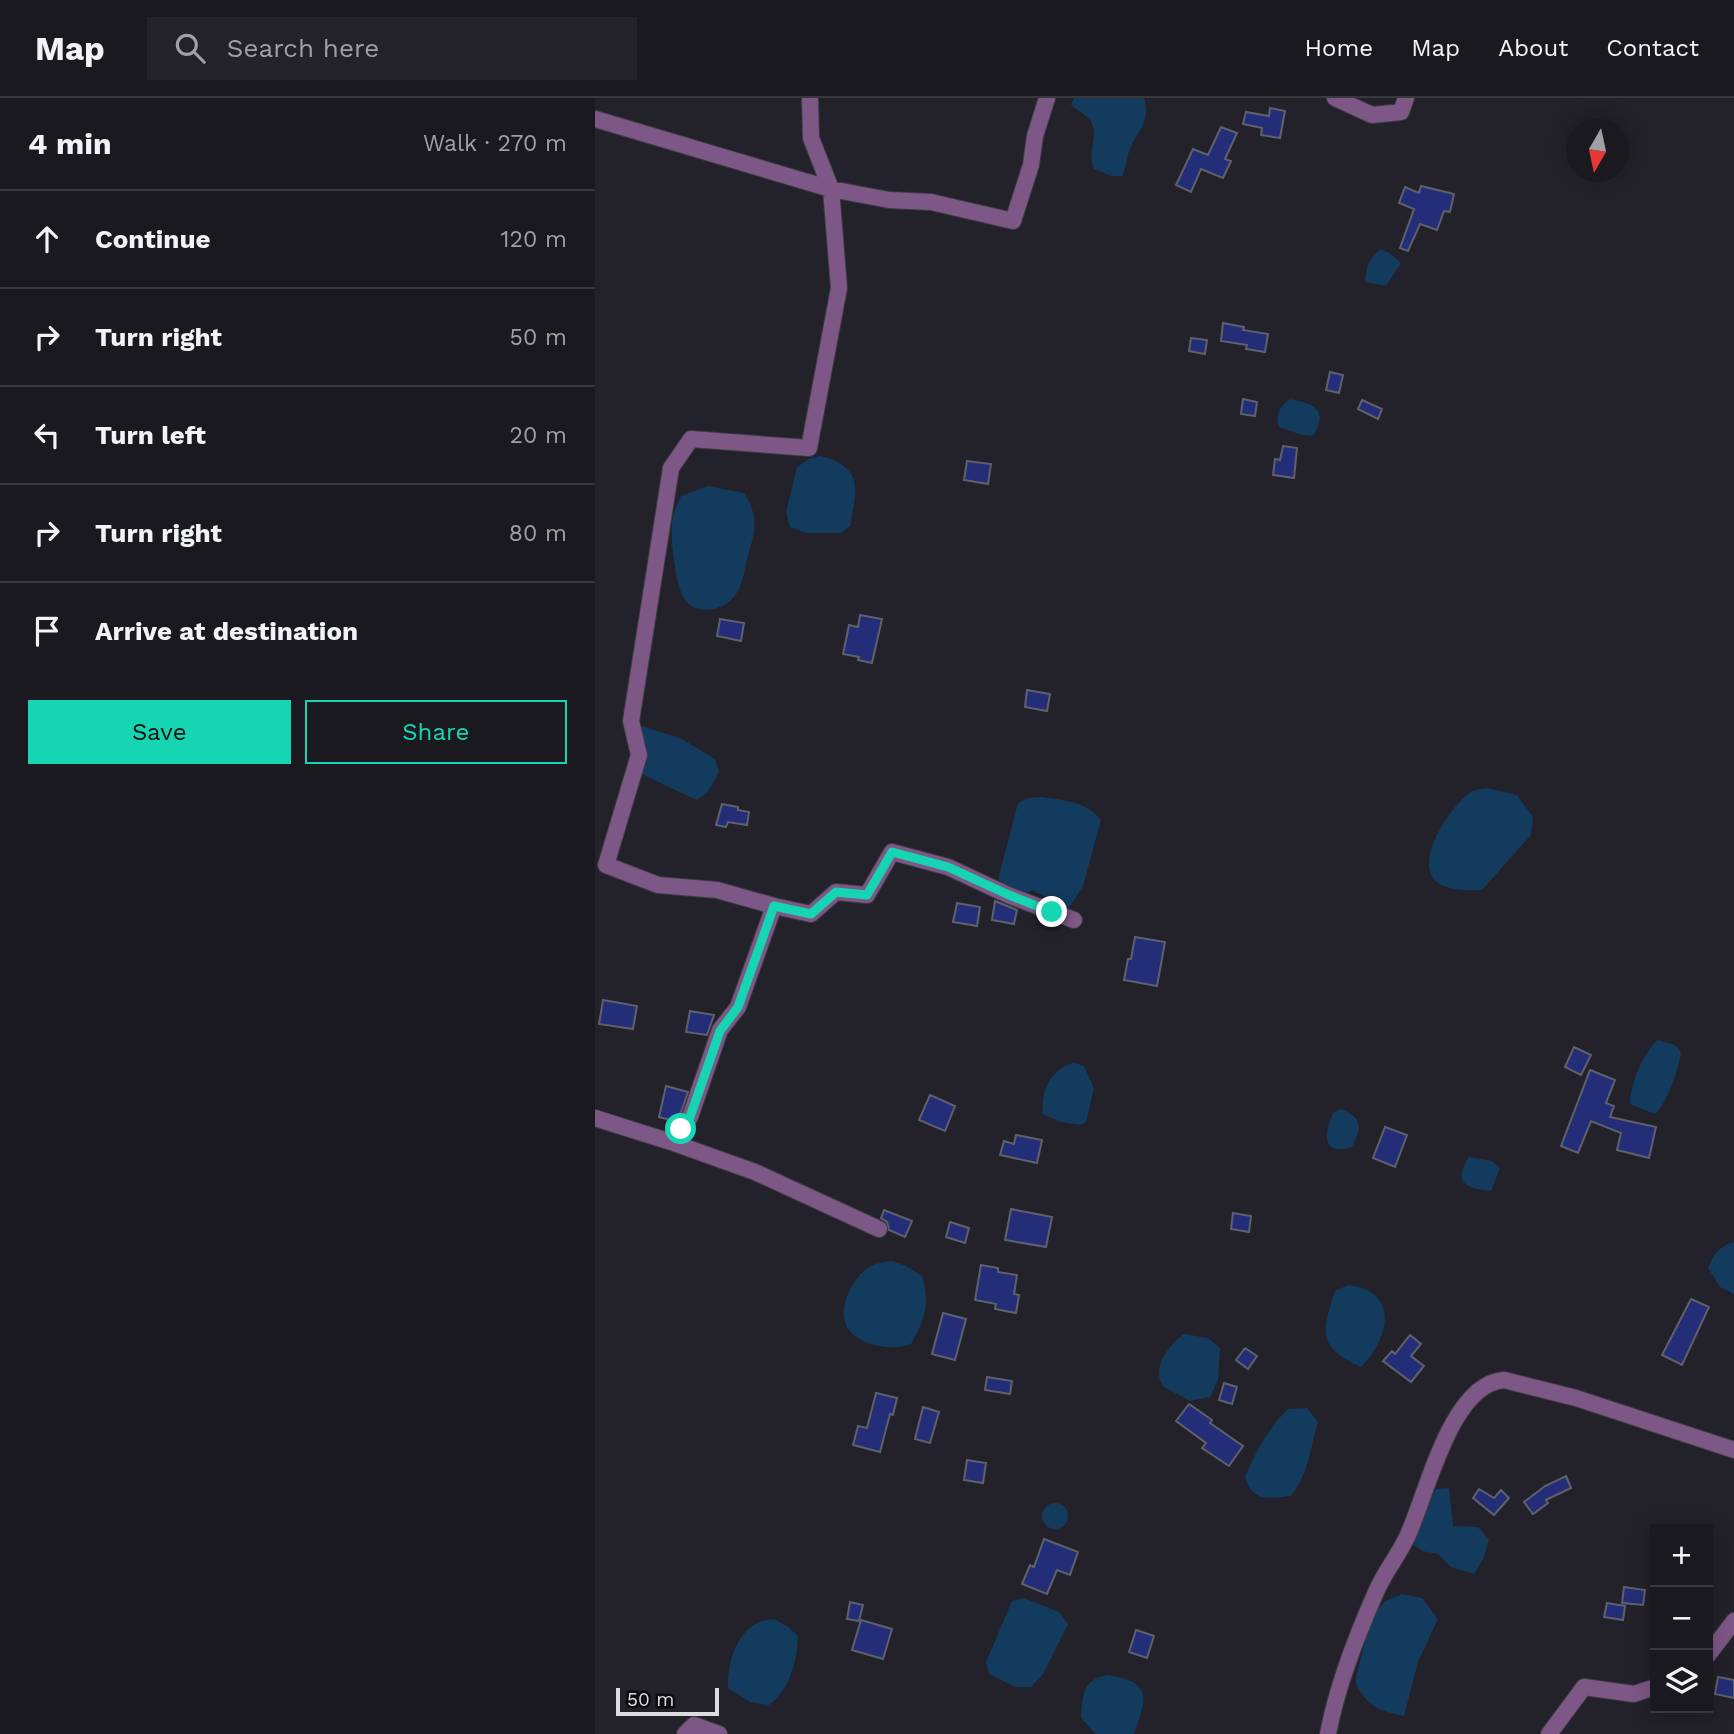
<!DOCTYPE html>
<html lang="en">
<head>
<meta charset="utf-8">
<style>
  :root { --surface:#1a191f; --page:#232228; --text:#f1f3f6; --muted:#9fa0a4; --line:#38383d; --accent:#16d5b3 }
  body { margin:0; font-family:"Work Sans",sans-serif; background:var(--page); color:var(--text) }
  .controls { position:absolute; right:21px; bottom:21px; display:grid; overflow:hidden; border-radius:0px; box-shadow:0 4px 18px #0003 }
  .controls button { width:63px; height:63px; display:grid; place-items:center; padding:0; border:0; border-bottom:2px solid var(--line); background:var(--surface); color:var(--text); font:35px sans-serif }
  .compass { position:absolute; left:971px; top:21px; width:63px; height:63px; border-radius:50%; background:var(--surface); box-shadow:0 4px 18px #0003; rotate:189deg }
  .scale { position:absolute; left:21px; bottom:18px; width:103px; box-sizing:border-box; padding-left:7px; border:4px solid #dddce1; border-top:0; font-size:19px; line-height:24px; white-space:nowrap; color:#dddce1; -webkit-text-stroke:5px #0c0b0f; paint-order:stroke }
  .stop { position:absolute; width:21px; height:21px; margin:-16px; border:5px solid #16d5b3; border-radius:50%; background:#fff }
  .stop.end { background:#16d5b3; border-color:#fff; box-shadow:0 2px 7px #0008 }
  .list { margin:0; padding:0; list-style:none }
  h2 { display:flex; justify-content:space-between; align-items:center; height:91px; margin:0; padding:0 28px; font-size:30px }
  h2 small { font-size:23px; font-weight:400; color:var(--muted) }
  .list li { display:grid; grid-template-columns:46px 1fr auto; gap:21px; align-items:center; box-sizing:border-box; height:98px; padding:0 28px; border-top:2px solid var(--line) }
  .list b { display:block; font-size:26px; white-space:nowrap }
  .list em { font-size:23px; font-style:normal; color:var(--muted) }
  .actions { display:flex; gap:14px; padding:21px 28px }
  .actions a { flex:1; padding:16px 0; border:2px solid var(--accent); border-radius:0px; text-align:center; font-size:24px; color:var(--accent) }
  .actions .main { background:var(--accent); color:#111 }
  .icon { flex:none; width:38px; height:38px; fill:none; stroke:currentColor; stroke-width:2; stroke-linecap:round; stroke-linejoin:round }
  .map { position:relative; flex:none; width:1139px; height:1636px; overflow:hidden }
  header { display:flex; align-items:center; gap:42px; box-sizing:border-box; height:98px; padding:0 35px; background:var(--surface); border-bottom:2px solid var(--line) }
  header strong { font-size:33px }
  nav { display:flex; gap:38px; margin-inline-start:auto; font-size:24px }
  .search { width:490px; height:63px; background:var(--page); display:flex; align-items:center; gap:18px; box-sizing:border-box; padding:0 24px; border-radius:0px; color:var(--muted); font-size:26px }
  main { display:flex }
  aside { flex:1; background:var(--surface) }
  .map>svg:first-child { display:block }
  .water { fill:#133b5e }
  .building { fill:#242e78; stroke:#5e616b; stroke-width:2 }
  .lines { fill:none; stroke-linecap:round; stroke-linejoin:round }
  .street-casing { stroke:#3d3b43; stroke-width:18 }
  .street { stroke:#7d5785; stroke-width:16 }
  .route { stroke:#16d5b3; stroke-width:9 }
</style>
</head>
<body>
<header>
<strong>Map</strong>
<div class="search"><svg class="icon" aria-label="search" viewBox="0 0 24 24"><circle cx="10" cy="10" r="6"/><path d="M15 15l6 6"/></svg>Search here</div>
<nav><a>Home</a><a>Map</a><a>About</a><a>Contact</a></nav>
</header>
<main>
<aside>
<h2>4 min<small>Walk · 270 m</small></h2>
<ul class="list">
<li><svg class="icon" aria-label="ahead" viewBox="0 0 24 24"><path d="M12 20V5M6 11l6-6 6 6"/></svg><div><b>Continue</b></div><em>120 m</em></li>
<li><svg class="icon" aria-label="right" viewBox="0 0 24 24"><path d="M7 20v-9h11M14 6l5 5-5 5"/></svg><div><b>Turn right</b></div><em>50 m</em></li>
<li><svg class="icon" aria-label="left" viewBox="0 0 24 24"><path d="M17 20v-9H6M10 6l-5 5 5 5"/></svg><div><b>Turn left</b></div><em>20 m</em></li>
<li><svg class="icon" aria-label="right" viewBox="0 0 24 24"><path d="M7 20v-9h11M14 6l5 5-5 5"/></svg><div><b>Turn right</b></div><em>80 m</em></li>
<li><svg class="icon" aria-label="arrive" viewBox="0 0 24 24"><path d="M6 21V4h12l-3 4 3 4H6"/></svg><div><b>Arrive at destination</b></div></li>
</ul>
<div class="actions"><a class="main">Save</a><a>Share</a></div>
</aside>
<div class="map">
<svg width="1139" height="1636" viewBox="0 0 1139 1636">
  <rect width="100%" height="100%" fill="#232129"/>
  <!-- water -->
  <path class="water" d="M479,0H549C556,25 543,31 535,51C531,60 532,69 527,78H516L499,71C491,54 506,35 494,21C490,16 482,12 476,7Z
    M786,151L796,156L806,165L791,188L770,184C771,168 774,160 786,151Z
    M695,301C720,306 734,312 718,338L707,337L684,329C679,317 686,307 695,301Z
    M226,358C269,370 262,391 255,428L246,435H211L195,429L191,414L202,369L216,360Z
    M113,388L149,395C165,420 160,434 152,461C149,474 148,490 137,501C126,513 101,517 90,502C80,488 74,435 78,418C80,411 83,405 86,398Z
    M44,627L87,641L120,661L124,674L112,695L102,702C95,699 50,678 48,676C40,664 44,640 44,627Z
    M892,690L922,697L938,719L936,737L887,792C875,792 861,793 849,788C812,773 853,712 872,697C877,692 885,691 892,690Z
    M446,699C468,702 491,703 506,722L488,788L474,810L437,792L431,796L409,787L403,781L423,705L434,700Z
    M1063,942L1080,947L1086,954C1084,971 1072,1006 1060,1016L1035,1006C1035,986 1048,955 1063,942Z
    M480,965L489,968L499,990L491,1024L486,1027L466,1024L448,1016C445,994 456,969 480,965Z
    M745,1011C768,1019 767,1029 757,1049C726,1059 729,1035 738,1015Z
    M874,1059L897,1063L905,1070L896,1093C871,1090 857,1085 874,1059Z
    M1139,1144V1196L1125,1189L1113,1170C1118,1156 1125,1148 1139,1144Z
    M297,1163L309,1167L327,1178C335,1206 330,1222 316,1246C296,1254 257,1247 250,1224C244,1206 260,1176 276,1168C282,1165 290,1164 297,1163Z
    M753,1187C806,1193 794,1241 766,1269C722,1250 727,1233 740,1193Z
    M589,1236L613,1240L625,1250L623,1282L615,1299L595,1303L569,1289C567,1285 564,1282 564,1277C563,1262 577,1244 589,1236Z
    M712,1310L723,1324C715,1352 714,1374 696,1398C674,1400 658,1405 650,1379C660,1355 674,1329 693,1311Z
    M854,1390L858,1428L883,1429L894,1442L889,1459L879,1476L856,1469L843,1456L827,1453L819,1447C822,1426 830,1408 841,1391Z
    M447 1418a13 13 0 1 1 26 0a13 13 0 1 1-26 0Z
    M807,1496L827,1500L843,1521L823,1564L809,1618C782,1612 773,1609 760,1584L775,1522L790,1503Z
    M429,1500L464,1514L473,1526L448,1576L436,1589H420L394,1576L391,1564L417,1503Z
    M179,1521L192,1528L203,1538C202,1564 195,1591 174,1607L155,1604L133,1590C132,1567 140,1537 162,1525C167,1522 174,1522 179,1521Z
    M514,1577C559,1585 551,1601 539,1636H501L486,1620C487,1597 488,1580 514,1577Z"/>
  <!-- building -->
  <path class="building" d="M675,10L690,13L685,40L666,37L667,30L648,26L651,14L674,18Z
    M626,29L642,35L630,61L636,63L628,80L606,71L596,94L581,87L598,51L613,57Z
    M826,88L859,96L855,114L849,113L842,132L825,126L813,153L805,150L819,111L804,105L810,89L824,95Z
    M628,225L649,229L648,232L673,236L670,254L651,251L652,247L626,243Z
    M596,240L612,242L610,256L594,253Z
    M735,274L748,277L744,295L731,292Z
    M648,301L662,304L660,318L646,316Z
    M767,302L787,311L783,321L763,311Z
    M688,348L702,350L699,380L678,377L680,361L685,362Z
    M372,363L396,366L393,386L369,382Z
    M265,517L287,521L277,565L263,562L264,559L248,556L254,527L263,529Z
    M125,521L149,525L146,543L122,538Z
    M432,592L455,596L452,613L430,609Z
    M127,706L143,709V712L154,714L152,727L133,724L131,729L121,727Z
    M400,803L422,812L419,826L397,822Z
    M362,805L385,809L382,828L358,824Z
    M540,839L570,844L562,888L529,882L533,861H536Z
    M8,902L42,908L38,931L4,926Z
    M95,913L119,917L112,937L91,934Z
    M979,949L996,957L986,977L970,969Z
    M995,972L1020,982L1011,1005L1019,1008L1015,1019L1061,1029L1054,1060L1022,1052L1026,1035L996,1023L983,1055L966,1048Z
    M71,988L93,994L86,1014L79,1023L64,1019Z
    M335,997L360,1008L350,1033L324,1022Z
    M790,1029L812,1037L800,1069L778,1060Z
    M421,1037L447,1042L442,1065L405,1057L409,1043L419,1046Z
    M416,1111L457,1119L451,1149L410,1142Z
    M289,1112L317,1123L310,1139L294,1132L292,1124L286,1120Z
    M638,1115L656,1118L654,1134L636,1131Z
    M355,1124L374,1130L370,1145L351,1139Z
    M386,1167L403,1170V1174L422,1177L419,1196L424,1197L421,1215L400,1211L401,1206L380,1202Z
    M1096,1201L1114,1209L1087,1267L1067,1257Z
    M348,1215L371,1221L360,1262L337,1256Z
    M815,1237L826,1246L816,1258L829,1268L816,1284L788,1263L797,1253L800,1256Z
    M650,1250L662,1258L653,1271L641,1262Z
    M392,1279L417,1283L415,1296L390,1292Z
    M629,1285L642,1289L637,1306L624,1302Z
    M281,1295L302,1300L298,1317L295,1316L285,1354L258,1347L263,1328L272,1330Z
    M594,1306L617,1322L615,1325L648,1348L634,1368L607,1350L611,1345L581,1323Z
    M328,1309L344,1314L335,1345L320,1341Z
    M372,1362L391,1365L388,1385L369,1382Z
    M971,1378L976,1390L951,1402L953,1405L938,1416L929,1404L950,1388Z
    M884,1391L899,1400L906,1392L914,1400L899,1417L878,1400Z
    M449,1441L483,1454L475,1477L462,1472L452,1496L427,1486L435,1467L439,1469Z
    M1029,1489L1050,1492L1048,1507L1027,1505Z
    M255,1504L268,1507L264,1523L252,1521Z
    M1012,1505L1030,1508L1028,1522L1009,1519Z
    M266,1522L297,1531L288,1561L257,1552Z
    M541,1532L559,1538L552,1560L534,1554Z
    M1123,1579L1139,1582V1600L1120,1596Z"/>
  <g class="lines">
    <defs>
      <path id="street" d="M740,0L777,17L806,14L811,0
        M0,21L236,91L294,102L336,104L418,123L436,67L440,38L452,0
        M179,808L122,792L63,787L11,767L44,657L36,623L76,370L96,341L214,350L244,190L236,91L216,40L215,0
        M0,1020L76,1044L95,1019L125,932L143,909L179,808L216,816L241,794L272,797L297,754L353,769L413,797L479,822
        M76,1044L160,1074L284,1131
        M1113,1557L1139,1523
        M90,1636L99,1627L124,1636
        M733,1636C742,1588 761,1539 781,1494C789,1475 803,1458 812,1439C832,1397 855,1286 909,1282L981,1300L1139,1352
        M954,1636L989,1589L1039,1596L1060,1589"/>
    </defs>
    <!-- street casing -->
    <use href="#street" class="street-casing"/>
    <!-- street -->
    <use href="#street" class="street"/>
  </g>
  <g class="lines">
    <!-- route -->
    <path class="route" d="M86,1031L95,1019L125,933L143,909L179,808L216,816L241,794L272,797L297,754L353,769L414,797L457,814"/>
  </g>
</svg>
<div class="controls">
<button>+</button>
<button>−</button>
<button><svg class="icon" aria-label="layers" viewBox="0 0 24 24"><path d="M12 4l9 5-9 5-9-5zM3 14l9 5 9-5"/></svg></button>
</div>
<svg class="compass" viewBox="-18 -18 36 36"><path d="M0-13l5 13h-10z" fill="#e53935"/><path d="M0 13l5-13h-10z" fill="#9fa0a4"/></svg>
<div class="scale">50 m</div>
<div class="stop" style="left:86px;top:1031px"></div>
<div class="stop end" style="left:457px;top:814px"></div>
</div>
</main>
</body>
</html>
